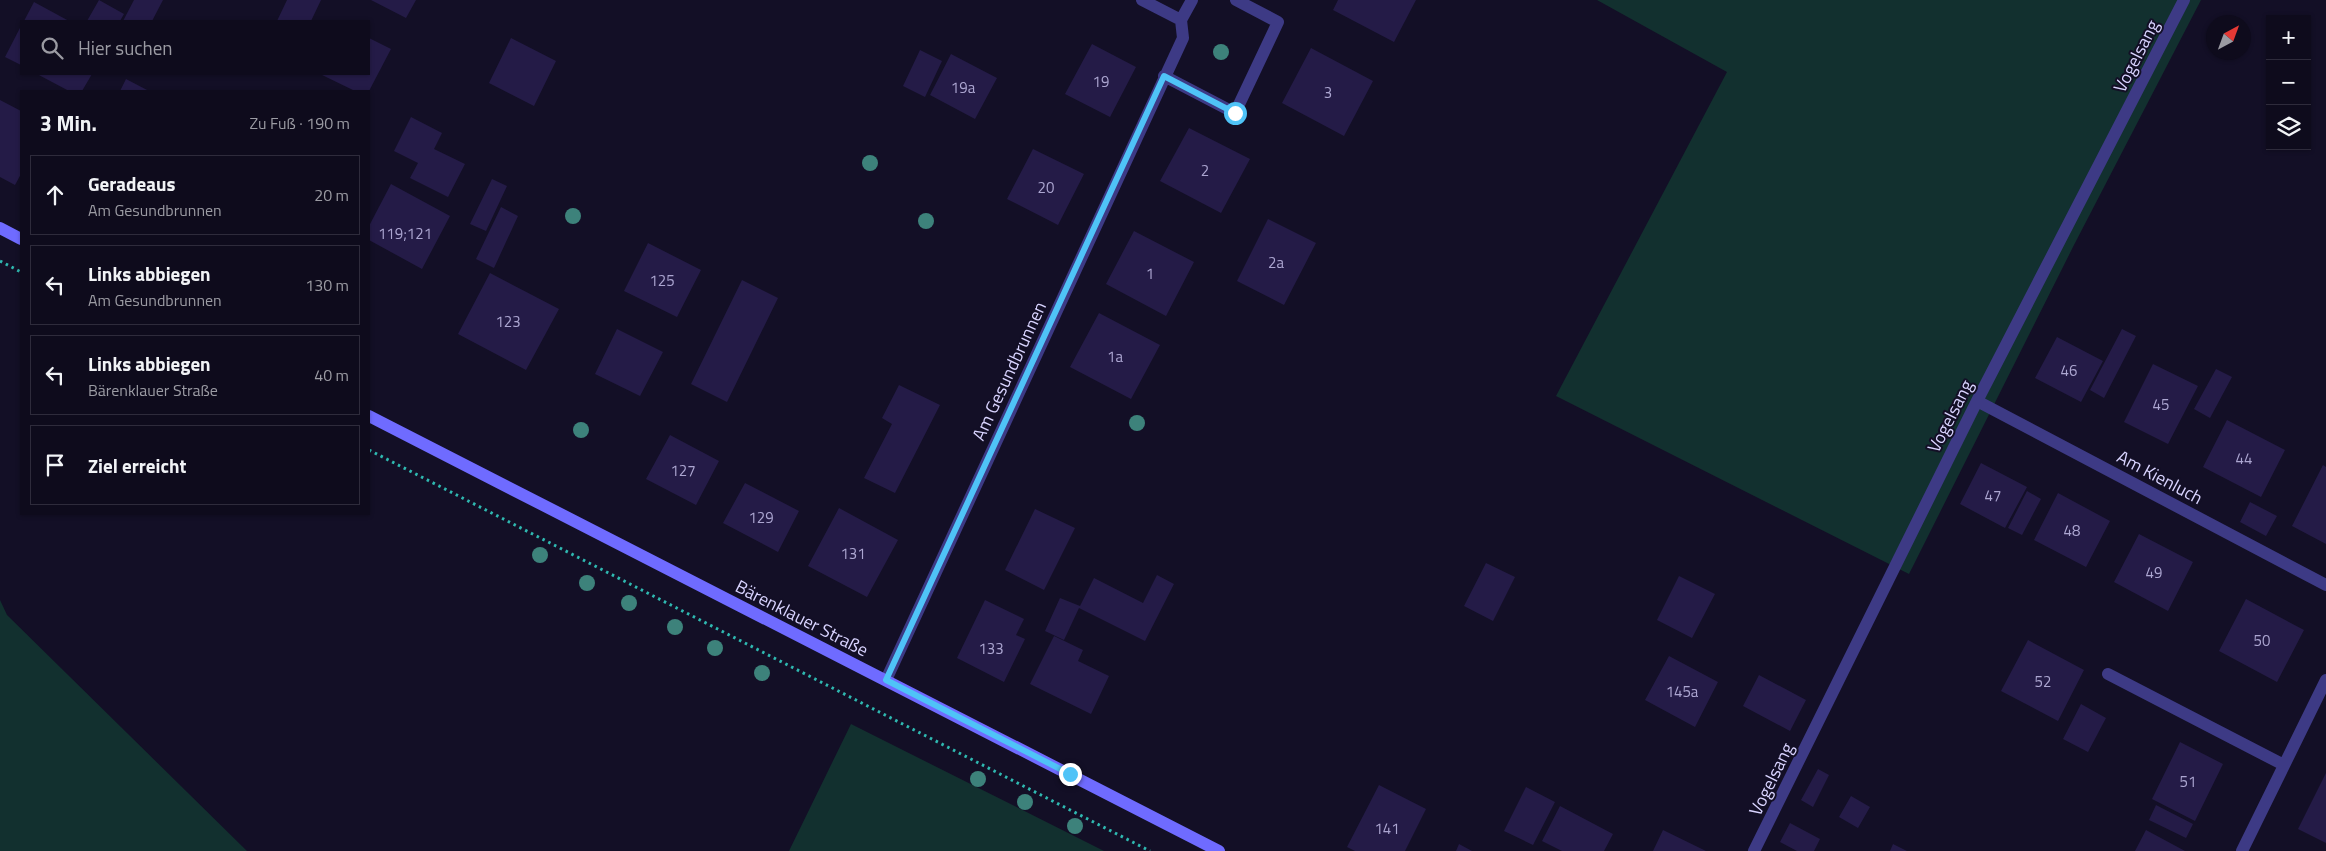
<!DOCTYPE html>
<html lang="de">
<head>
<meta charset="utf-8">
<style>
  :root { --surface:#0e0b1c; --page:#171425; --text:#f1f3f6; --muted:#9b9ba3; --line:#2e2b3b }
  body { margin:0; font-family:"Titillium Web",sans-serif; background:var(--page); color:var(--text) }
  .controls { position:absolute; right:15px; top:15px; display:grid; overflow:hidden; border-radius:0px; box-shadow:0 1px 4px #0004 }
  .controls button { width:45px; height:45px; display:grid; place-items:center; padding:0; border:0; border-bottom:1px solid var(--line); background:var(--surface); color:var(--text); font:25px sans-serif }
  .compass { position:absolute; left:2206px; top:15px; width:45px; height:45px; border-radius:50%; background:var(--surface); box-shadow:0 1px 4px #0004; rotate:41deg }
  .stop { position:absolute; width:15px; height:15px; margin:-11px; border:4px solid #4fc3f7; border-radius:50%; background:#fff }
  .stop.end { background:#4fc3f7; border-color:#fff; box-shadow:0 1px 5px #0008 }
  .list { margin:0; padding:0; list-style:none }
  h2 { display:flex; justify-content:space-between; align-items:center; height:65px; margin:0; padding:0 20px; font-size:21px }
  h2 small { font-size:16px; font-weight:400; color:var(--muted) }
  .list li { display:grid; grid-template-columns:32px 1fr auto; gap:15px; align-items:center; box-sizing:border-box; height:80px; margin:0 10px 10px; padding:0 10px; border:1px solid var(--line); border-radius:0px }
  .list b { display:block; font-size:19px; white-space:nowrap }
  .list p { margin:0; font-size:16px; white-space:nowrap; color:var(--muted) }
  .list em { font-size:16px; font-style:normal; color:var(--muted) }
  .icon { flex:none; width:28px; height:28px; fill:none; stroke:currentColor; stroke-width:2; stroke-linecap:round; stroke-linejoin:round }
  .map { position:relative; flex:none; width:2326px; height:851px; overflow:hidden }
  .search { position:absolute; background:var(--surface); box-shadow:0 1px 4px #0004; left:20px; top:20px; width:350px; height:55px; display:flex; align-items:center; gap:12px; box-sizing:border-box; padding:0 18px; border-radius:0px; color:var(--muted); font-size:19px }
  .panel { position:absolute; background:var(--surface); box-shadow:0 1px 4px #0004; left:20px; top:90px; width:350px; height:425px; border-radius:0px }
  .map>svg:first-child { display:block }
  .green { fill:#12302f }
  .building { fill:#241b47 }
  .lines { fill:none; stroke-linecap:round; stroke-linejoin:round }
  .path { stroke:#2fb8b0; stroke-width:3; stroke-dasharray:2.5 4; stroke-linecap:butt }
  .street { stroke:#3d3a85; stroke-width:12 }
  .secondary { stroke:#6f6bff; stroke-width:12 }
  .tree { fill:#3d827b }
  .route { stroke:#4fc3f7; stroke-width:6 }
  .labels { text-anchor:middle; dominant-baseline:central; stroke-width:4; stroke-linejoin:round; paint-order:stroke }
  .number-label { font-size:15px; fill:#aca6d1 }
  .street-label { font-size:18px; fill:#d9d4ff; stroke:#130f26 }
</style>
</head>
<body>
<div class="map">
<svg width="2326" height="851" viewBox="0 0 2326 851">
  <rect width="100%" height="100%" fill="#130f26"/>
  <!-- green -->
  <path class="green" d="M1597,0H2201L2075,243L1909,574L1556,396L1727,72Z
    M0,600L7,615L247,851H0Z
    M851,724L1104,851H789Z"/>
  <!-- building -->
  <path class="building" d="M99,0L124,14L120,21H87Z
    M134,0H163L152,21H123Z
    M287,0H321L311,21H277Z
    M371,0H416L406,18Z
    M1338,0H1416L1394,42L1333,10Z
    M34,2L69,21H24Z
    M21,26V65L5,57Z
    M369,38L391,49L369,91H355L320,74H369Z
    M511,38L556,61L534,106L489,83Z
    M1092,44L1136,67L1110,117L1065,94Z
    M1311,48L1373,81L1344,136L1282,103Z
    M920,50L942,61L925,97L903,86Z
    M951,54L997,78L975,119L930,95Z
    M37,74H92L82,91H69Z
    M126,79L149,91H120Z
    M0,100L21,111V174L15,185L0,177Z
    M411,117L442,133L434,149L465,164L448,197L410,178L418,163L394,151Z
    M1189,128L1250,159L1221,213L1160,181Z
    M1033,149L1084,174L1058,225L1007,199Z
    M492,179L507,186L486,231L470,224Z
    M391,184L450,216L422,269L369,240V226Z
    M501,207L518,216L494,268L476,259Z
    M1268,219L1316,243L1284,305L1237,281Z
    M1134,231L1194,262L1166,316L1106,284Z
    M648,243L701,270L677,317L624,291Z
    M490,273L559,309L526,370L458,334Z
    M742,280L778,298L727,402L691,384Z
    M1099,313L1160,345L1131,399L1070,367Z
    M617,329L663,352L640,396L595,374Z
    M2122,329L2136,336L2104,398L2090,390Z
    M2057,337L2103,361L2081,402L2035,378Z
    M2153,364L2198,386L2168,444L2124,422Z
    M2216,369L2232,377L2210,418L2194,409Z
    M899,385L940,405L895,493L864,478L892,424L882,418Z
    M2227,420L2285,450L2261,497L2203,467Z
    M670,435L719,461L696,505L646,479Z
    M1981,463L2027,487L2005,528L1960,504Z
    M2323,465L2326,467V544L2292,526Z
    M745,483L799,511L778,552L723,523Z
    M2027,491L2041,499L2022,535L2008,528Z
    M2058,493L2110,521L2086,567L2034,540Z
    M2250,502L2277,516L2266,536L2240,522Z
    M839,508L898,540L867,597L808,566Z
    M1035,509L1075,528L1044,590L1005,570Z
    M2139,534L2193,562L2168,611L2114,582Z
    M1486,563L1515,577L1493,621L1464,606Z
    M1157,575L1174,584L1145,641L1079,608L1064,640L1045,631L1060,598L1080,606L1094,578L1143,603Z
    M1679,576L1715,594L1692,638L1657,620Z
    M2246,599L2304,630L2277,682L2219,651Z
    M985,600L1024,619L1016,635L1025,639L1004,682L957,658Z
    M1054,636L1083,650L1078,661L1109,676L1091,714L1030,684Z
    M2028,640L2084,670L2058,721L2001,691Z
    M1669,656L1718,682L1695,727L1645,700Z
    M1759,675L1806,700L1790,731L1743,706Z
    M2081,704L2106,718L2088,752L2063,739Z
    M2180,742L2223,764L2195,821L2152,799Z
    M1818,769L1829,775L1813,807L1801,800Z
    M2326,773V843L2298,829Z
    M1379,785L1426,809L1405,851H1355L1347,847Z
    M1526,787L1555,802L1533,845L1504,831Z
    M1851,796L1870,807L1858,828L1839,817Z
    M2156,805L2193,824L2186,838L2149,820Z
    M1560,806L1613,834L1604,851H1562L1542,841Z
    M1790,823L1820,839L1814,851H1797L1780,842Z
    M1663,830L1706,851H1653Z
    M2146,830L2185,851H2135Z
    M1459,844L1472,851H1456Z
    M1893,844L1907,851H1890Z"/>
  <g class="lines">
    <!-- path -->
    <path class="path" d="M0,261L21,272
      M369,450L1150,851"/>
    <!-- street -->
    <path class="street" d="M1181,20L1192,0
      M1164,76L1235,113L1278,22L1236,0
      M1977,401L2326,585
      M2108,674L2284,765
      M886,680L1183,38L1181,20L1142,0
      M1754,851L1977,401L2184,0
      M2242,851L2326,680"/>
    <!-- secondary -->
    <path class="secondary" d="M0,228L21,239
      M369,416L1219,851"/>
  </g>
  <!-- trees -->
  <g class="tree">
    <circle cx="1221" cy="52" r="8"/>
    <circle cx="870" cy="163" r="8"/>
    <circle cx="573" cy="216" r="8"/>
    <circle cx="926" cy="221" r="8"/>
    <circle cx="1137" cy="423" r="8"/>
    <circle cx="581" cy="430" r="8"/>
    <circle cx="540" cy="555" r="8"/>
    <circle cx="587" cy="583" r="8"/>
    <circle cx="629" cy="603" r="8"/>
    <circle cx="675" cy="627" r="8"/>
    <circle cx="715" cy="648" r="8"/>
    <circle cx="762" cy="673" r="8"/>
    <circle cx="978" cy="779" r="8"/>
    <circle cx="1025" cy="802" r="8"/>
    <circle cx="1075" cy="826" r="8"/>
  </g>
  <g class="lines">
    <!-- route -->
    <path class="route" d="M1070,774L886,680L1164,76L1235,113"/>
  </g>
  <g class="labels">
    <!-- number labels -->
    <g class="number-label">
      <text x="1101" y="81">19</text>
      <text x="963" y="87">19a</text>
      <text x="1328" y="92">3</text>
      <text x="1205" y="170">2</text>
      <text x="1046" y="187">20</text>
      <text x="405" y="233">119;121</text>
      <text x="1276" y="262">2a</text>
      <text x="1150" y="273">1</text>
      <text x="662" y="280">125</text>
      <text x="508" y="321">123</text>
      <text x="1115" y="356">1a</text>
      <text x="2069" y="370">46</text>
      <text x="2161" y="404">45</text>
      <text x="2244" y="458">44</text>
      <text x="683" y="470">127</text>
      <text x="1993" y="495">47</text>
      <text x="761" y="517">129</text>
      <text x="2072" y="530">48</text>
      <text x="853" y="553">131</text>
      <text x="2154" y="572">49</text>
      <text x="2262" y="640">50</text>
      <text x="991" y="648">133</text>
      <text x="2043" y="681">52</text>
      <text x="1682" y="691">145a</text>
      <text x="2188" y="781">51</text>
      <text x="1387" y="828">141</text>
    </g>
    <!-- street labels -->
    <g class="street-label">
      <text transform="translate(2136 56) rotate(-63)">Vogelsang</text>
      <text transform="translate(1009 371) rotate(-65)">Am Gesundbrunnen</text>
      <text transform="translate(1950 416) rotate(-63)">Vogelsang</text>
      <text transform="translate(2160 477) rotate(28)">Am Kienluch</text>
      <text transform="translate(802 618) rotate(27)">Bärenklauer Straße</text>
      <text transform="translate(1771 779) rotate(-64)">Vogelsang</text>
    </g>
  </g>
</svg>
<div class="controls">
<button>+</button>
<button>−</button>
<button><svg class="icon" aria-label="layers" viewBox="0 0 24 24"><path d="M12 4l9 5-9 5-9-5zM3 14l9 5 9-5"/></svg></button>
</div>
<svg class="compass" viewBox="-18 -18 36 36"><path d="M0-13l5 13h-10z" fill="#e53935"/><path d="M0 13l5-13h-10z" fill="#9b9ba3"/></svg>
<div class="stop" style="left:1235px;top:113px"></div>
<div class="stop end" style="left:1070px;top:774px"></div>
<div class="search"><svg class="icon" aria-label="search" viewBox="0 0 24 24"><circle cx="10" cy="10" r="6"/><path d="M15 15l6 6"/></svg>Hier suchen</div>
<section class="panel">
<h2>3 Min.<small>Zu Fuß · 190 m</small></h2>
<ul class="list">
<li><svg class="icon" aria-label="ahead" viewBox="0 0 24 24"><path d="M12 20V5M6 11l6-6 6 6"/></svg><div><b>Geradeaus</b><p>Am Gesundbrunnen</p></div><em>20 m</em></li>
<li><svg class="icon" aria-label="left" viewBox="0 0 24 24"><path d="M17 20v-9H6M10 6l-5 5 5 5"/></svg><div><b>Links abbiegen</b><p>Am Gesundbrunnen</p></div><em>130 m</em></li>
<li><svg class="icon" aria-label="left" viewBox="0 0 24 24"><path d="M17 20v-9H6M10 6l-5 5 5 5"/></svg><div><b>Links abbiegen</b><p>Bärenklauer Straße</p></div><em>40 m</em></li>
<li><svg class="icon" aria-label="arrive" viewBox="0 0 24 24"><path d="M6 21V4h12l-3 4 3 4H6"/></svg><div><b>Ziel erreicht</b></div></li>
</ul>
</section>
</div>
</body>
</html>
